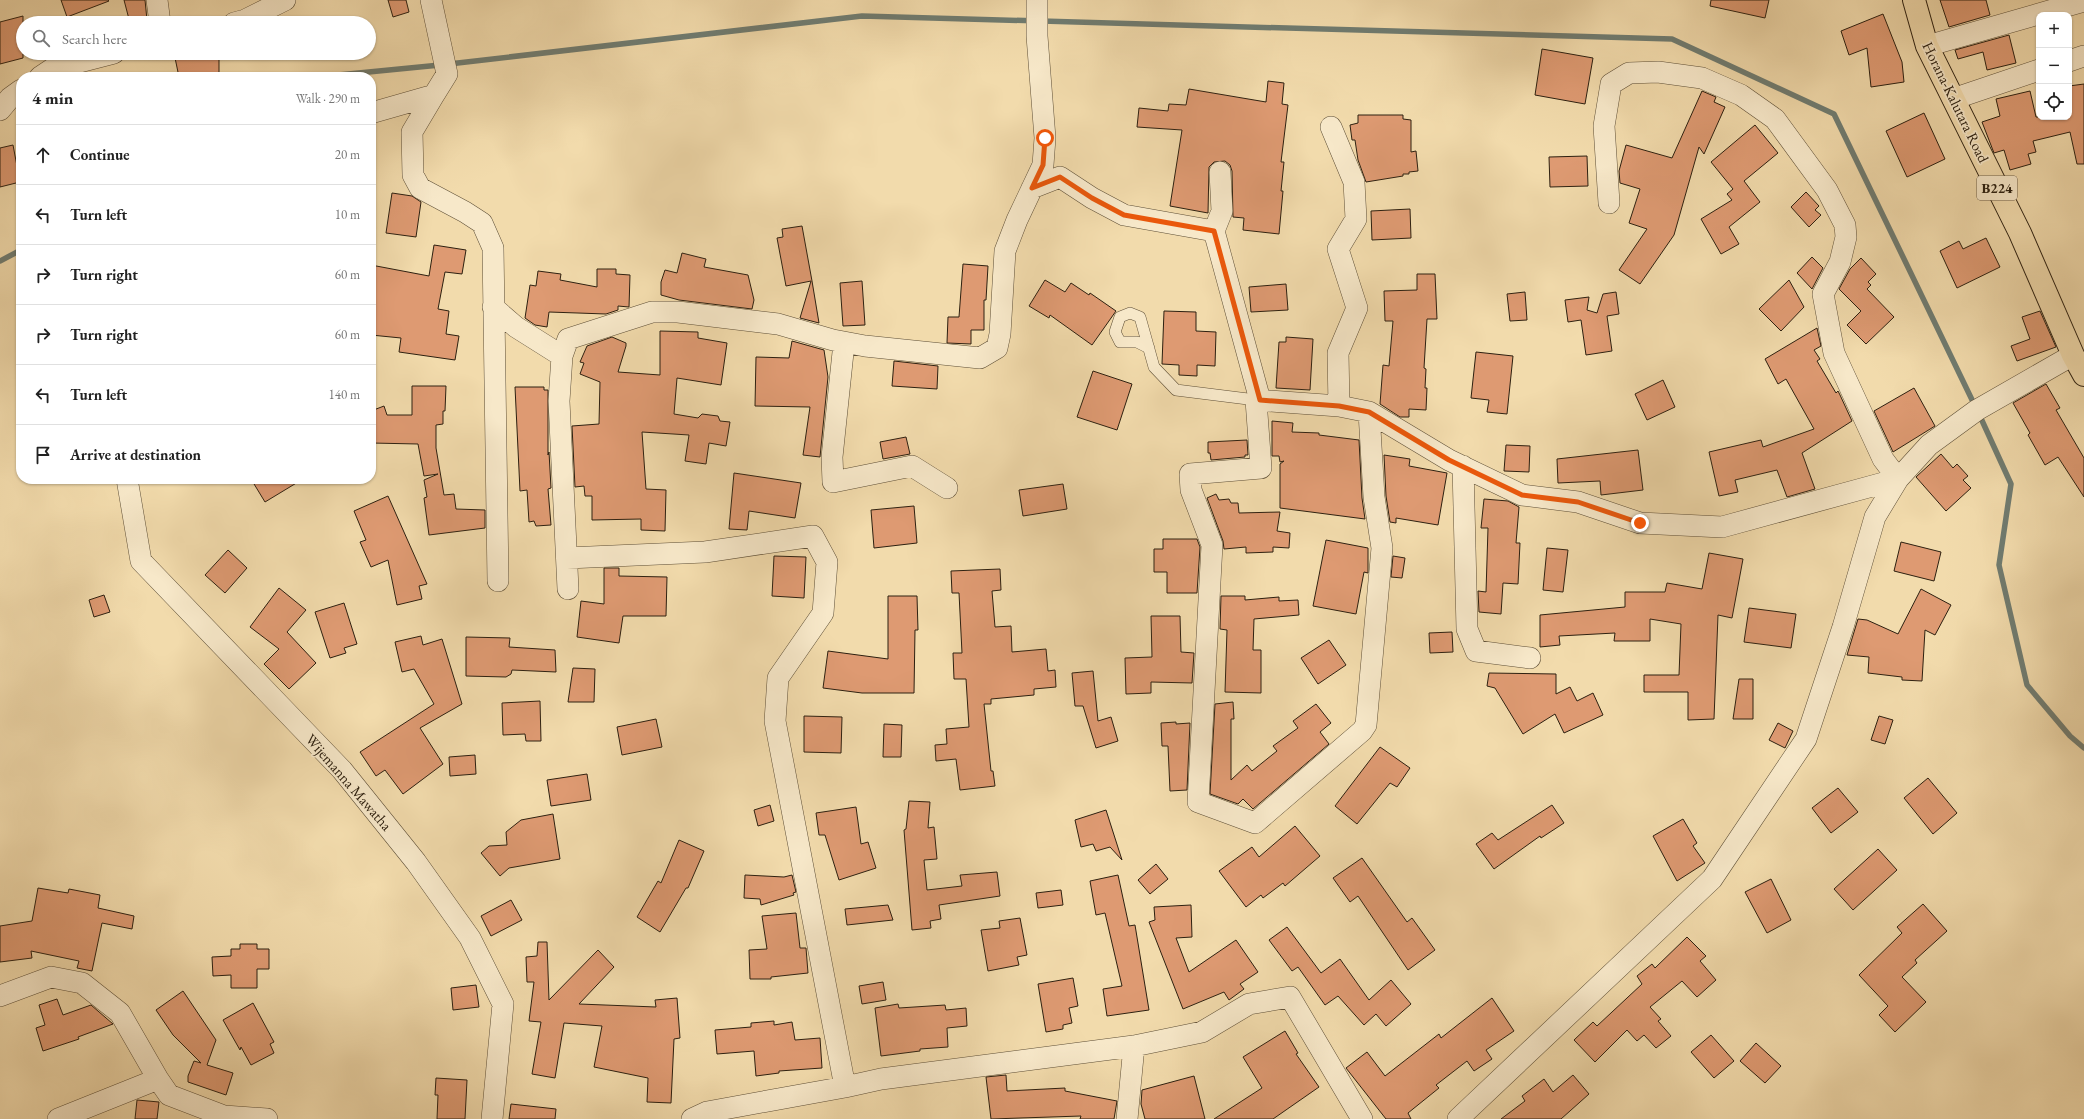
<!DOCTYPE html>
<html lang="en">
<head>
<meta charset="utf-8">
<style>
  :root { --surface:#fff; --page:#f6f6f6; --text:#222; --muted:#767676; --line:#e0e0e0 }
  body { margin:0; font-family:"EB Garamond",serif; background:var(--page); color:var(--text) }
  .controls { position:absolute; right:12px; top:12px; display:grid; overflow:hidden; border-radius:8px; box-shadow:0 1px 3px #0004 }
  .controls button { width:36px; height:36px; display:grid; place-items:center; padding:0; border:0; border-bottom:1px solid var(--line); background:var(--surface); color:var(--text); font:20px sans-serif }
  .stop { position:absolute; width:12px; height:12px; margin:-9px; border:3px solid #ea580c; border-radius:50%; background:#fff }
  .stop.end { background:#ea580c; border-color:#fff; box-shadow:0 1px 4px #0008 }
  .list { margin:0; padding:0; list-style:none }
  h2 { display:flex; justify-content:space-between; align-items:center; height:52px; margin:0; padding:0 16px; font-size:17px }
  h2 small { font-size:13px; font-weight:400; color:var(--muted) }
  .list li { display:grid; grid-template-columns:26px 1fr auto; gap:12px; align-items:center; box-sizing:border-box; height:60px; padding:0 16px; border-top:1px solid var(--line) }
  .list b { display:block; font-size:15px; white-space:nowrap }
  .list em { font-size:13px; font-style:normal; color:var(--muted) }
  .icon { flex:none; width:22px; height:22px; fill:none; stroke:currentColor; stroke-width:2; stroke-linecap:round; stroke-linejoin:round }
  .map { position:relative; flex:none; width:2084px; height:1119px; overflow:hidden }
  .search { position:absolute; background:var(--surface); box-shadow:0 1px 3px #0004; left:16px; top:16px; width:360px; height:44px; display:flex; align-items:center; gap:10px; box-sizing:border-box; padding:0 14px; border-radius:22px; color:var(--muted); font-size:15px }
  .panel { position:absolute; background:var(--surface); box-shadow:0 1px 3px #0004; left:16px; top:72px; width:360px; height:412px; border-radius:16px }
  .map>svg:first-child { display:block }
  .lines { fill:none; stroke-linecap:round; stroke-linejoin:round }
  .stream { stroke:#707c71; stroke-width:5.5 }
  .building { fill:#de9a72; stroke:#2d2010 }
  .lane-casing { stroke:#5e4f37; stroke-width:12 }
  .street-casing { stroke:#5e4f37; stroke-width:22 }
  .primary-casing { stroke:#2d2010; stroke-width:24 }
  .lane { stroke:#f7e8c9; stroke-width:11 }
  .street { stroke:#f7e8c9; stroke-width:21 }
  .primary { stroke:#f2dbac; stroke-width:22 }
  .route { stroke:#ea580c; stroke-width:5 }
  .labels { text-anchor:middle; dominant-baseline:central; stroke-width:3.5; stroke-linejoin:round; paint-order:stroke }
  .shield { fill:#f7e8c9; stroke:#6a5c48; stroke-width:1 }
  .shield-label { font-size:14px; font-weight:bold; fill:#2d2010 }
  .street-label { font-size:15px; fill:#2d2010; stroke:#f7e8c9 }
</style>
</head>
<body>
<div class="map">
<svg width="2084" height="1119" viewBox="0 0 2084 1119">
  <rect width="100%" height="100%" fill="#f2dbac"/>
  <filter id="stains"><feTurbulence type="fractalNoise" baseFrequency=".005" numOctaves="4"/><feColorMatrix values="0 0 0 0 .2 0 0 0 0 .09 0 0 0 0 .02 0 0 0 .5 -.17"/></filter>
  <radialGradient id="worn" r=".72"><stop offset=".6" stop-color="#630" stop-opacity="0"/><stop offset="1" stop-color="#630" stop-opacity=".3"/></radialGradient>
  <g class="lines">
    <!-- stream -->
    <path class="stream" d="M449,64L862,16L1672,39L1834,114L1975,406
      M334,77L338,75L440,65
      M0,261L21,250
      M1979,414L2011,484L1999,565L2027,685L2070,736L2084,748"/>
  </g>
  <!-- building -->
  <path class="building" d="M61,0H108L109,1L67,17Z
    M124,0H145L147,20L130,23Z
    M388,0H406L409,12L393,17Z
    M1711,0H1769L1765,18L1710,6Z
    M1940,0H1986L1990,15L1949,27Z
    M1883,14L1902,62L1904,82L1871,87L1867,48L1849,55L1841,31Z
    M23,16V58L0,64V22Z
    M2009,35L2016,63L1987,70L1983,52L1958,59L1955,50Z
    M1542,49L1593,58L1585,104L1535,95Z
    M174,53H219V77H179Z
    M1268,81L1284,83L1282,104L1288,105L1281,162H1284L1281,191H1283L1279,234L1243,230L1244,218L1233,217L1232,171L1230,165L1225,161L1214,162L1209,167L1208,213L1170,206L1182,130L1137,127L1139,108L1168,111L1169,104L1186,105L1189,89L1266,102Z
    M2084,84V164H2077L2070,132L2033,141L2036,152L2028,154L2031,164L2010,170L2004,150L1994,153L1982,122L2000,116L1996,99L2030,91L2036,117H2069V86Z
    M1702,91L1716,97L1714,102L1725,107L1704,154L1699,147L1674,235L1640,284L1619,270L1647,229L1629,223L1640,189L1620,183L1619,171L1626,145L1672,158Z
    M1924,113L1945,159L1907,177L1886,131Z
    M1358,115H1403V119L1411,120V152L1416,151L1418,171L1409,172V174H1403V176L1366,182L1358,160L1355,140H1352L1350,125L1358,123Z
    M1755,125L1778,153L1744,181L1760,202L1729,227L1739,244L1721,254L1701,219L1732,200L1727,194L1733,189L1711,162Z
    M13,145L20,182L0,187V148Z
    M1587,156L1588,186L1550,187L1549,157Z
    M1806,192L1819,206L1815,210L1821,215L1809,227L1791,207Z
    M392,193L412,196L421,202L416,237L386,233Z
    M1410,209L1411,238L1372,240L1371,211Z
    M802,226L812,281L819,323L800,318L811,281L786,286L777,238L783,237L782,229Z
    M1986,238L2000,267L1957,288L1940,251L1959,241L1963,249Z
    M434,245L466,250L462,274L445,272L438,309L449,311L446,334L459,336L455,360L399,352L401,338L371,335V265L429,276Z
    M682,253L706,259L704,267L748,275L754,300L752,309L679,300L661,295V282L665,270L677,273Z
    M1812,257L1823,268L1812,289L1797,273Z
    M1861,258L1876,274L1868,282L1871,285L1867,289L1894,317L1866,344L1847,325L1861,311L1839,289L1850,269Z
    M963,264L988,266L986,300H984V330H971V344L947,343L948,317H959Z
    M597,269H616V274L630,275L629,307L618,306V310L606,314L549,312L547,327L535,325L525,318L530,285L536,286L538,271L561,274L560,280L597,287Z
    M1417,274H1435L1437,319H1427L1424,368L1426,369L1425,388H1427L1426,410L1409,409V417H1400L1380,404L1383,365L1389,366L1393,321H1385L1384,291L1417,290Z
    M1045,280L1065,292L1071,283L1089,295L1090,293L1116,311L1092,345L1050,315L1049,318L1029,306Z
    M1789,280L1804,307L1781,331L1759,309Z
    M862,281L865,325L843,326L840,283Z
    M1286,284L1288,310L1251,312L1249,287Z
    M1525,292L1527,320L1510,321L1507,294Z
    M1616,292L1619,314L1607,316L1612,351L1586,355L1581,320L1568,322L1565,300L1589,297L1587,310L1597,313L1603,294Z
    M1164,311L1196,312V331L1216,332L1215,366L1197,365V376L1179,375V365L1162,364Z
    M2040,311L2056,347L2017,361L2011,346L2030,339L2022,317Z
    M1817,328L1821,346L1814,350L1820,359L1817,361L1836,393L1838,391L1840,395L1852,421L1802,453L1815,489L1787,497L1777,470L1735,480L1738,492L1719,496L1709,452L1761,440L1763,447L1814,429L1786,379L1778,384L1765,359Z
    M660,331L698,332V338L727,343L721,385L677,378L674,414L698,418L702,414L718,416L720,421L730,422L726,446L709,443L706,464L685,461L689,435L642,432L646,489L666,490L665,531L641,530V519L592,520V496H585L584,486L575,487L572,426L599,424L600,382L580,374L584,363L580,362L587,346L612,337L626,343V346L618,372L660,375Z
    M1286,337L1313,339L1310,390L1276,388L1279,342H1286Z
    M792,341L824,350L828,377L820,457L803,455L810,407L755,406L756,357L789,358Z
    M1476,352L1513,356L1507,414L1487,412L1489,400L1471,398Z
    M894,361L938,366L937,389L892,386Z
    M1093,371L1132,384L1117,430L1077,417Z
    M1663,380L1675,407L1647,420L1635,394Z
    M2046,384L2060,408L2056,410L2084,458V497L2058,457L2045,465L2028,435L2030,433L2013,403Z
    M412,386H446L445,411H443V424L436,425V448L444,495L454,494L456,509L485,510V528L429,535L424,498L427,497L424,480L438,474L424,476L418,444L371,443V411L384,406L387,415H412Z
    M515,387H544V390H548V455L549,452L551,488L548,489L551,525L536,526L534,521L529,522L527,490L520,491Z
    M1914,388L1935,426L1893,452L1874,411Z
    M1272,421L1293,423L1292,432L1319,433V435L1359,440L1362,498L1365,519L1280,508V464L1284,461L1280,462L1279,456H1272Z
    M906,437L910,454L883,459L880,442Z
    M1247,440L1248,455H1245V457L1211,460L1210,453H1208V442Z
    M1506,445L1530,446L1529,472L1504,471Z
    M1638,450L1643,490L1601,495L1600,481L1558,483L1557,459Z
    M1941,454L1953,468L1957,464L1968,476L1963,480L1971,488L1946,511L1916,477Z
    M1384,455L1410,459L1409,466L1447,473L1438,525L1396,518V523L1390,522L1386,496Z
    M734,473L801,483L795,518L749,511L747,530L729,529Z
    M251,479H303L265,502Z
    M1063,484L1067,509L1023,516L1019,490Z
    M1216,494L1219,500L1229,499L1231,503H1238L1239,513L1280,512L1277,531L1290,533L1289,548L1273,547V552L1246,553V547L1224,549L1223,541L1207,498Z
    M388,496L427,584L419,586L422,599L397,605L388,560L371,567L360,542L366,540L354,511Z
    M1484,499L1508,501L1519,507L1516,543H1520L1518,584L1503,583L1501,614L1479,612L1478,591L1486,592L1488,528H1481Z
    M914,506L917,543L874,548L871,510Z
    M1163,539H1197L1200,547L1197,593H1167V572H1154V549H1163Z
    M1326,540L1368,548V573L1364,572L1356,614L1313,606Z
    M1901,542L1941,552L1934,581L1894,571Z
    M1547,548L1568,550L1563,592L1543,590Z
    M228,550L247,568L225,593L205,575Z
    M1709,553L1743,559L1732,618L1718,615L1714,719L1688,720V692H1644V675H1679L1681,624L1650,619V641H1614L1615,633L1559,636L1560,645L1540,647V615L1625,607V592H1665L1667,583L1702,589Z
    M774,556L806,557L804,598L772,596Z
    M1393,556L1405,558L1402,578L1391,577Z
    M604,568H619V576L667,577L666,616H623L619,643L577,637L581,601L604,604Z
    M1000,569L1001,590L992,591L995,627L1011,626L1012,652L1046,649L1048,671L1055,670L1056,687L1034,689V695L991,699V704H984L991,771H993L995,786L960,790L956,759L936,761L935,745L947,744L946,729L969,727L966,679H954L953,653H962L959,593H952L951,571Z
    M279,588L306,610L287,632L316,663L289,689L264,664L279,649L250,627Z
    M1921,589L1951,605L1935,635L1925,630L1922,681L1902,680V677L1868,673L1869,657L1847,655L1858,619L1867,620L1898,634Z
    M104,595L110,612L94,617L89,600Z
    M888,596H917L918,630H915L914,693H862L823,688L828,651L888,659Z
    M1221,596H1245V600L1279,597V601L1298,600L1299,615L1254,619L1253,650H1261V693L1225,692L1227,630L1220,629Z
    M344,603L357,644L344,648L346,653L330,658L315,612Z
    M1749,608L1796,614L1791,648L1744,642Z
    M1151,616H1180L1181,652L1194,653L1192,683L1151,682V693L1126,694L1125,658L1152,657Z
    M1452,632L1453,652L1430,653L1429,633Z
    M421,636L423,645L442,639L462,704L420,728L443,764L403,794L385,770L376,776L360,752L434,704L414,669L402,672L395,642Z
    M466,637L510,638L509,647L555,650L556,672L512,670L511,674L506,677L466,676Z
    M1329,640L1346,665L1318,684L1301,658Z
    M573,668L595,669L594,702H568Z
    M1093,671L1098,721L1111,717L1118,741L1096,748L1083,706H1075L1072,673Z
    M1489,673L1556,674V694L1570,687L1577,701L1593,693L1603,715L1564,733L1555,714L1523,734L1495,688L1487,686Z
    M1739,679H1753V719H1733Z
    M540,701L541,741H526L525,734L503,735L502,703Z
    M1233,702L1234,719H1231V780L1247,765L1252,771L1277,751L1273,746L1298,728L1293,721L1316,704L1331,723L1320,732L1329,744L1253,809L1243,799L1238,804L1210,794L1215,704Z
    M804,716L842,717L841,753L804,752Z
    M1879,716L1893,720L1885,744L1871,740Z
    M656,719L662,747L622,755L617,727Z
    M1176,722V724L1190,723L1187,790L1170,791L1168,746H1162L1161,723Z
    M1778,723L1793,731L1785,748L1769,740Z
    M884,724L902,725L901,757H883Z
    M1380,747L1410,768L1397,787L1390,783L1357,824L1335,806Z
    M475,755L476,774L450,776L449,757Z
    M587,774L591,800L551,806L547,780Z
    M1928,778L1957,813L1933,834L1904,798Z
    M1838,788L1858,812L1831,833L1812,808Z
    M909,801L930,802L928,828L934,827L937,859L924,860L927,890L962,886L960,875L997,872L1000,896L939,905L941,919L930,921L931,928L912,930L904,830L906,829Z
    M770,805L774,821L758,826L754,810Z
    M1552,805L1564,823L1541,838L1540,836L1494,869L1476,844L1492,833L1498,840Z
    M856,807L861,844L868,842L876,868L839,880L825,835H819L816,813Z
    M1106,810L1122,860L1110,847L1096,851L1093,844L1081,847L1075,820Z
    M553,814L560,859L509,868L500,876L481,853L489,846L507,845L506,832L521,820Z
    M1683,819L1697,843L1693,846L1705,863L1677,881L1653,836Z
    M1295,826L1320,856L1285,886L1283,883L1263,898L1261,895L1246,907L1219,871L1252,847L1259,857Z
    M679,840L704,851L688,888H686L660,932L637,917L658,881L661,883Z
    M1878,849L1897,870L1853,910L1834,889Z
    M1362,858L1407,922L1412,918L1435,950L1408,970L1358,896L1350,902L1333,878Z
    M1156,864L1168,879L1150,894L1138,880Z
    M745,875L784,877L792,875L796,892L793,893L794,895L761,905L760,899L744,898Z
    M1118,875L1129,926L1135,925L1149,1010L1107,1016L1103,989L1122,986L1105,913L1096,915L1090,881Z
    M1771,879L1791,920L1767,933L1745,892Z
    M38,888L68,893L69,889L100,895L98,908L134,916L132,929L102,923L92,971L77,968L79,961L31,951L32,958L0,962V926L32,921Z
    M1061,890L1063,905L1038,908L1036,893Z
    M511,900L522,920L491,936L481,916Z
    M1923,904L1947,931L1915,960L1917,963L1902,977L1926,1002L1895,1032L1879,1015L1888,1006L1859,975L1902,933L1897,927Z
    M888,905L893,920L847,925L845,909Z
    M1191,905L1192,937L1176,938L1189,972L1236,940L1258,972L1240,984L1244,989L1229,1000L1224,992L1183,1009L1149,922L1155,920L1154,907Z
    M796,913L800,948H806L808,973L771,977V979H750L749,950L767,949L762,916Z
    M1020,918L1027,955L1017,957L1019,965L988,971L981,930L1000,928L999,921Z
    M1287,927L1321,973L1340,959L1369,1000L1391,980L1411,1004L1386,1026L1376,1014L1364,1025L1338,996L1325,1005L1298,967L1292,971L1269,940Z
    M1687,937L1706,956L1700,961L1716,980L1697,997L1682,981L1650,1007L1661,1019L1658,1021L1671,1036L1656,1048L1644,1035L1637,1041L1627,1030L1595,1062L1574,1040L1593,1022L1597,1026L1642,984L1637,976L1652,964L1655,968Z
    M538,942H547L549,1000L598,950L614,967L579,1004L656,1007L655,1000L677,998L680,1038L674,1039L671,1103L647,1102L648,1078L594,1067L602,1026L564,1023L555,1078L532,1074L541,1022L529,1021L534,982H527L526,957L537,956Z
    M240,944H257V949H269V969H257V988H231V975L213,976L212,957L231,956V949H240Z
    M1073,978L1078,1006L1069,1008L1072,1023L1063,1025V1029L1046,1032L1038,984Z
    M883,982L886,1000L862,1004L859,986Z
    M476,985L479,1007L453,1010L451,988Z
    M183,991L216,1040L207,1065L233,1073L226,1095L188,1082V1076L194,1061L201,1063L173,1035L156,1010Z
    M1492,998L1514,1031L1486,1050L1492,1059L1474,1071L1467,1061L1436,1085L1439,1088L1408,1113L1411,1119H1386L1346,1068L1367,1052L1385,1076L1439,1034L1441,1038Z
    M57,999L63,1015L91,1005L113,1024L78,1037L79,1039L43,1051L36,1028L45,1025L39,1005Z
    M253,1003L274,1042L270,1044L274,1053L251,1065L241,1047L240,1050L223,1020Z
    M898,1004L899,1008L945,1005L946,1010L966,1008L967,1026L947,1028L948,1047L920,1049V1051L881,1056L875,1008Z
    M774,1021V1025L792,1022L795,1040L820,1038L822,1068L779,1071V1073L756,1076L754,1051L717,1054L715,1030L751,1027V1023Z
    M1285,1031L1298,1053L1296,1054L1319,1087L1273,1119H1214L1262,1088L1243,1057Z
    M1711,1035L1734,1061L1714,1078L1691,1052Z
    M1756,1043L1781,1066L1765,1083L1740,1061Z
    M1006,1075L1007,1091L1065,1088V1091L1117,1101L1114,1119H1080L1081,1116L991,1119L986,1077Z
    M1573,1075L1589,1094L1561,1119H1501L1525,1101L1522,1096L1544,1079L1553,1092Z
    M1194,1076L1205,1119H1145L1141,1104L1142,1090Z
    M436,1078L467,1080L465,1119H437L438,1095H435Z
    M137,1100L159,1102L157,1119H135Z
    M511,1104L556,1109L555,1119H509Z"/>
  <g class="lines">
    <defs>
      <path id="lane" d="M1149,348L1137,342H1120L1115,332L1120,317L1130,313L1140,317L1154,367L1176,390L1256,400"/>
      <path id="street" d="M157,0L160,23
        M234,23L245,20L285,0
        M1927,46L2084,1
        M2069,61L2084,56
        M40,77L52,69L114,53
        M434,95L412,132L413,175L420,188L465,212L482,223L493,248L498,581
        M1953,99L2039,70
        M0,110L10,98L21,90
        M371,113L434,95L447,74L431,0
        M1331,127L1354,182L1356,219L1338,249L1357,308L1338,353L1339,406
        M1032,188L1060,177L1092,198L1124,215L1214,231L1260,400
        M1214,231L1222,211L1220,172
        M493,307L516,327L562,356
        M844,343L832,457L833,482L912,466L947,488
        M1369,412L1374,497L1382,548L1366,725L1362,731L1255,823L1198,802L1212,545L1191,490L1190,474L1261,468L1256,400L1339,406L1369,412L1449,460L1522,495L1578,502L1640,523L1722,527L1898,479L1883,459L1834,353L1823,294L1840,262L1846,237L1845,225L1827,190L1775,119L1741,95L1702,78L1658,72L1629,73L1611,84L1604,126L1609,203
        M1463,466L1467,629L1476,651L1530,658
        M127,479L141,561L342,770L416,862L470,938L503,1004L492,1119
        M567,558L705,552L813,536L827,562L823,613L778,678L775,721L845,1087
        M568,589L559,401L562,356L568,339L652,312H678L778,324L833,340L865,346L980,358L997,348L1000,334L1005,251L1017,220L1043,165L1045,138L1037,36V0
        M0,996L51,977L82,983L120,1013L158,1079L58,1119
        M158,1079L169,1095L224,1116
        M224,1119V1116L267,1119
        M692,1119L707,1112L845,1087L881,1079L1134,1046L1202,1032L1249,1004L1290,997L1362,1119
        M1127,1119L1134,1046
        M1458,1119L1712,879L1806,739L1843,627L1875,517L1898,479L1929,445L1977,410L2073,355"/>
      <path id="primary" d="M1914,0L1927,46L2020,233L2073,355L2084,375"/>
    </defs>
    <!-- lane casing -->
    <use href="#lane" class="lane-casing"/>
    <!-- street casing -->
    <use href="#street" class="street-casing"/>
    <!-- primary casing -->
    <use href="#primary" class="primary-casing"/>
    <!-- lane -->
    <use href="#lane" class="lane"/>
    <!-- street -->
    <use href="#street" class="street"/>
    <!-- primary -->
    <use href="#primary" class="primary"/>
  </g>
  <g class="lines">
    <!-- route -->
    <path class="route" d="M1045,138L1043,165L1032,188L1060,177L1092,198L1124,215L1214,231L1260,400L1339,406L1369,412L1449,460L1522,495L1578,502L1640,523"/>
  </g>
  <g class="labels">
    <!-- shield labels -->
    <rect class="shield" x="1977" y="176" width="40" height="24" rx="3"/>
    <g class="shield-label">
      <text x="1997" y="188">B224</text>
    </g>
    <!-- street labels -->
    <g class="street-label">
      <text transform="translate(1956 102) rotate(64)">Horana-Kalutara Road</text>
      <text transform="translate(349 782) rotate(49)">Wijemanna Mawatha</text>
    </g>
  </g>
  <rect width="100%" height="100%" filter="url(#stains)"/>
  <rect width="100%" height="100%" fill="url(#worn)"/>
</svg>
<div class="controls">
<button>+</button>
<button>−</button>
<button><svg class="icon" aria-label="locate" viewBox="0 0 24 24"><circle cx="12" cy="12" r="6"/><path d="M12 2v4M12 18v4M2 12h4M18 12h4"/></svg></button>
</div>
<div class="stop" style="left:1045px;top:138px"></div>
<div class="stop end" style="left:1640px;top:523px"></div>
<div class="search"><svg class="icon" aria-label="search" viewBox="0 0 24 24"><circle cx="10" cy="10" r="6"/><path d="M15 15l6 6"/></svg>Search here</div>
<section class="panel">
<h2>4 min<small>Walk · 290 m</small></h2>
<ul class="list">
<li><svg class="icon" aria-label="ahead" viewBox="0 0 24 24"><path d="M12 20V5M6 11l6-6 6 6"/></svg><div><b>Continue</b></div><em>20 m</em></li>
<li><svg class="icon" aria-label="left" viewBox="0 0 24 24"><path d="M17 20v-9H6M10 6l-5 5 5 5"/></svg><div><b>Turn left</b></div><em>10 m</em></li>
<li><svg class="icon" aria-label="right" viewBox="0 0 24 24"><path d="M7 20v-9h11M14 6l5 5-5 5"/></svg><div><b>Turn right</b></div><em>60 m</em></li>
<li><svg class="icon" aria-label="right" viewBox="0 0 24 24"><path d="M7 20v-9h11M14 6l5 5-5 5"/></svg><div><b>Turn right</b></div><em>60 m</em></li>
<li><svg class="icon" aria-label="left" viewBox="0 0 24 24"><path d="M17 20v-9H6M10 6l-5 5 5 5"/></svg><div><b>Turn left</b></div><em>140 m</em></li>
<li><svg class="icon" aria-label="arrive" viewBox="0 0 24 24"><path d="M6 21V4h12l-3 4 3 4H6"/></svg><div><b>Arrive at destination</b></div></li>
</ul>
</section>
</div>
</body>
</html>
